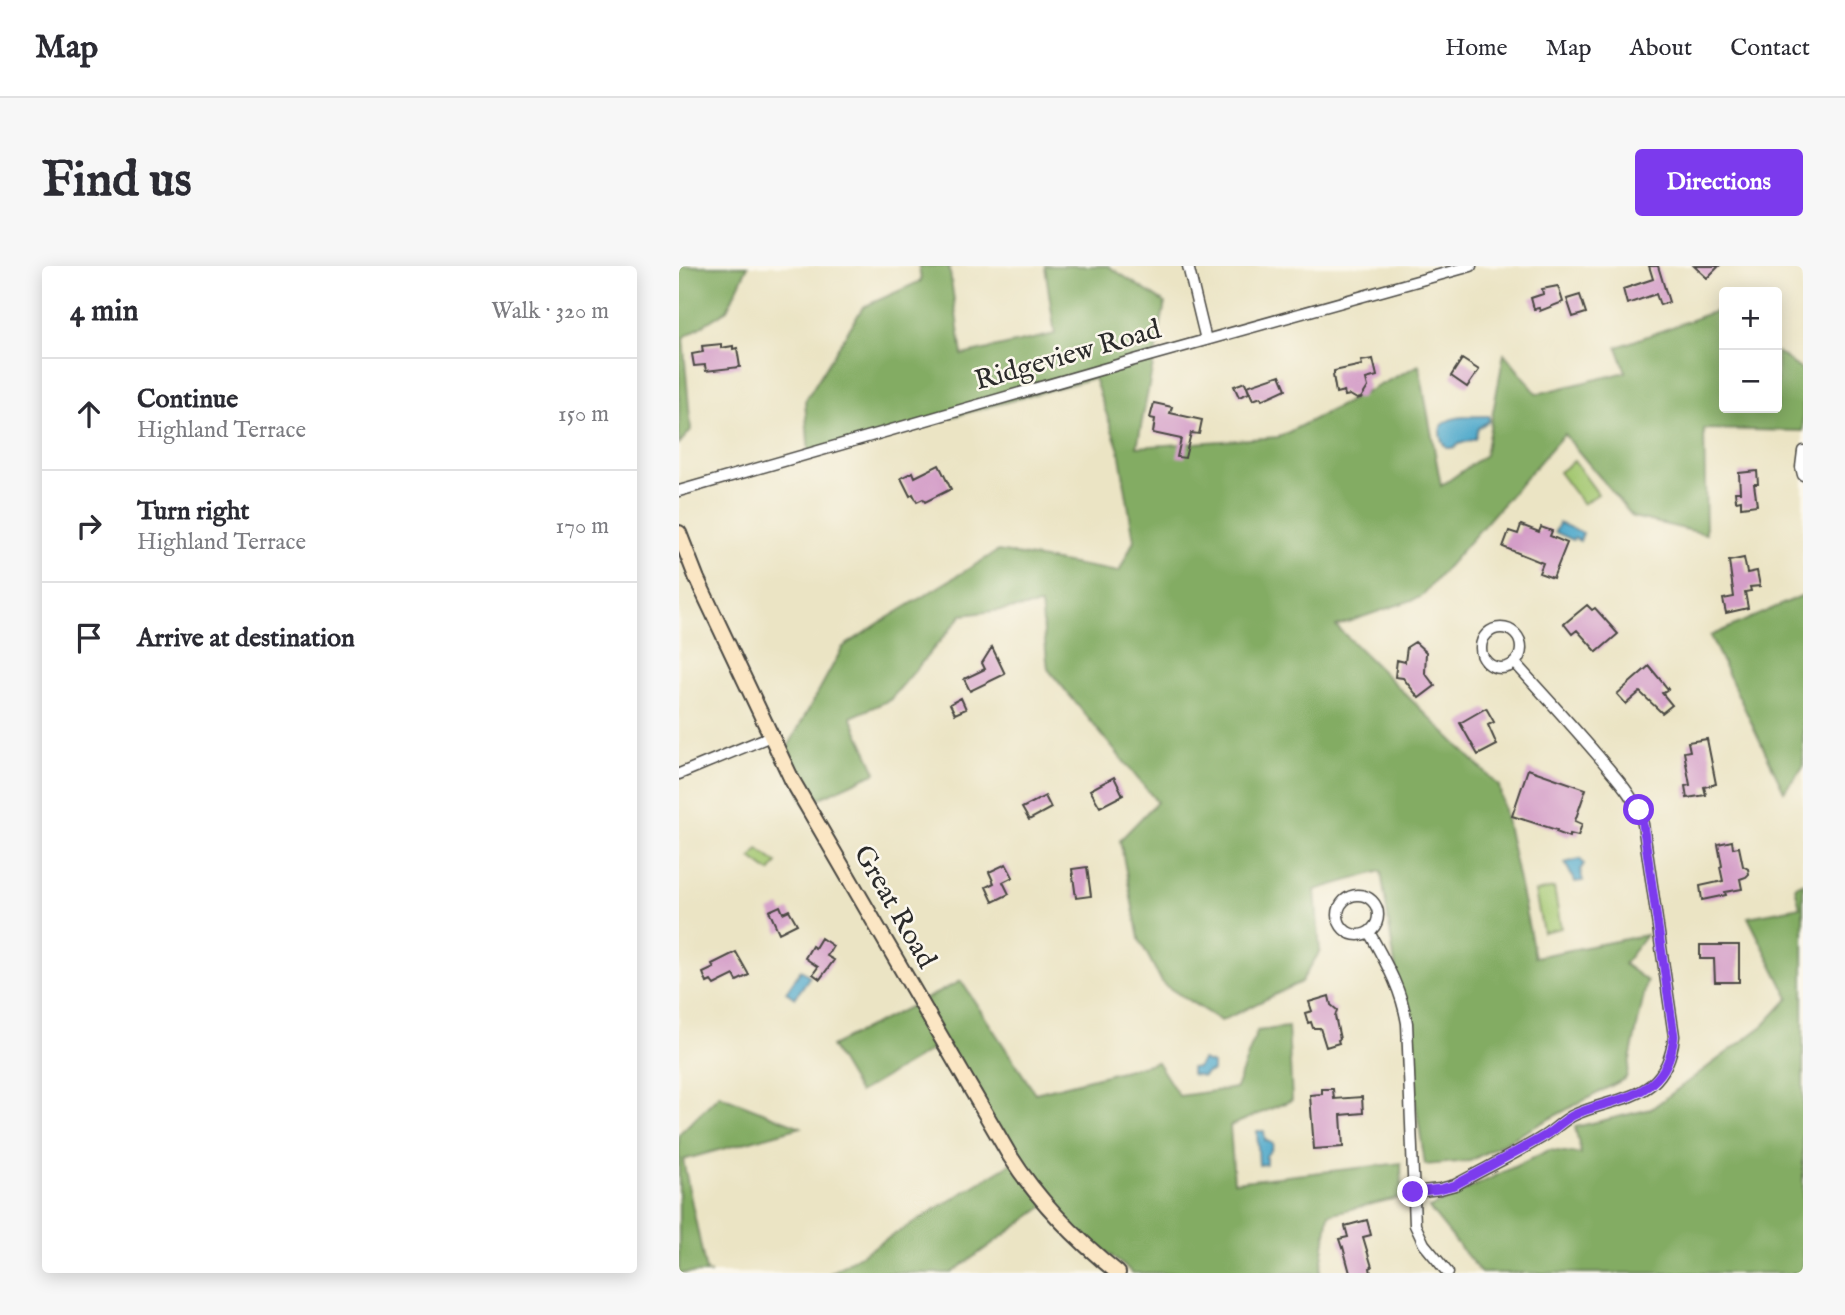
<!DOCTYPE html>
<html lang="en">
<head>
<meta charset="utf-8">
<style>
  :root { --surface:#fff; --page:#f7f7f7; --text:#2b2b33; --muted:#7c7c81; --line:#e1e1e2; --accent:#7c3aed }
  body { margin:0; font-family:"IM FELL English",serif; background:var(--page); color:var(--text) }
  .controls { position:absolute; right:21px; top:21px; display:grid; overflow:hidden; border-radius:7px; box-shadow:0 4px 18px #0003 }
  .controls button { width:63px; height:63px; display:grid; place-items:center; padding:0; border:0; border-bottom:2px solid var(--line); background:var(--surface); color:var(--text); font:35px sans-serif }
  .stop { position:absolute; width:21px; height:21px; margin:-16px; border:5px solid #7c3aed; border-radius:50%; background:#fff }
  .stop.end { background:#7c3aed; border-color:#fff; box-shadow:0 2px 7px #0008 }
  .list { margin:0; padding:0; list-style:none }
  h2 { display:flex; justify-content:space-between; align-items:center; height:91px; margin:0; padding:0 28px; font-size:30px }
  h2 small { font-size:23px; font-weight:400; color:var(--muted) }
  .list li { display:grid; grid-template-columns:46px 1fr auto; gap:21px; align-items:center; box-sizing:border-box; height:112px; padding:0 28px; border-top:2px solid var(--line) }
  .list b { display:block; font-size:26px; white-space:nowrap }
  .list p { margin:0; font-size:23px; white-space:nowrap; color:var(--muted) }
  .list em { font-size:23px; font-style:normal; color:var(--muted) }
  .icon { flex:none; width:38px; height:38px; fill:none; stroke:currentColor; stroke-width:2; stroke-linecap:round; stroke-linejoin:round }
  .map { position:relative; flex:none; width:1124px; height:1007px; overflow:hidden; border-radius:7px }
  header { display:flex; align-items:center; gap:42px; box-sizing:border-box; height:98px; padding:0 35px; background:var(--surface); border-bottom:2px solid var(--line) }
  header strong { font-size:33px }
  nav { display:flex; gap:38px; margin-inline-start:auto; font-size:24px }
  .intro { display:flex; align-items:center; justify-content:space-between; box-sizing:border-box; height:168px; padding:0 42px }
  h1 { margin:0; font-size:49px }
  .button { padding:18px 32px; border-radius:7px; background:var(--accent); color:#fff; font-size:24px; font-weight:700 }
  main { display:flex; gap:42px; padding:0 42px }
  aside { flex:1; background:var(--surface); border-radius:7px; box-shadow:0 4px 18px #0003 }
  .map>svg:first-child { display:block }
  .green { fill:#a4c872; stroke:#687a4e; stroke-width:2 }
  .forest { fill:#83ac64; stroke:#576c48; stroke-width:2 }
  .water { fill:#4da8cb; stroke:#3c6a7b; stroke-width:2 }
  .building { fill:#d49ec8 }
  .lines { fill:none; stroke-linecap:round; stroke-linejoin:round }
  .street-casing { stroke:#484742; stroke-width:13 }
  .secondary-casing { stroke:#484742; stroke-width:18 }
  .street { stroke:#fff; stroke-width:10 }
  .secondary { stroke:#fbe6c4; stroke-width:14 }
  .route { stroke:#7c3aed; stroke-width:9 }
  .labels { text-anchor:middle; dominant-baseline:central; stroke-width:5; stroke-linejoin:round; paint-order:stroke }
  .street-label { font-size:28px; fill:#2b2b2b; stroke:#fbf7ec }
</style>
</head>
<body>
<header>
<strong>Map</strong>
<nav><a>Home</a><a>Map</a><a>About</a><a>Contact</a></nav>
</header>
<div class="intro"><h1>Find us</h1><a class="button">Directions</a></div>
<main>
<aside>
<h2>4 min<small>Walk · 320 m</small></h2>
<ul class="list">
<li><svg class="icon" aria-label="ahead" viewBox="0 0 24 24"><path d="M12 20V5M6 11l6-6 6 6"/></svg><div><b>Continue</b><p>Highland Terrace</p></div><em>150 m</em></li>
<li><svg class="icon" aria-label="right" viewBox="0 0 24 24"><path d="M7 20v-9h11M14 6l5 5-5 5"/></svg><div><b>Turn right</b><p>Highland Terrace</p></div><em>170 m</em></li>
<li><svg class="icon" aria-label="arrive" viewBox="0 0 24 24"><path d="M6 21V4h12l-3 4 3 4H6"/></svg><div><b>Arrive at destination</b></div></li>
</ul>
</aside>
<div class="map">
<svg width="1124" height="1007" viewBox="0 0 1124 1007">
  <rect width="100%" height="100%" fill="#fbf7ec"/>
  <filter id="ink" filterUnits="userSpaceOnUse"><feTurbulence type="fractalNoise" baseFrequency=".0143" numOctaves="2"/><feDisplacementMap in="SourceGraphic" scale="14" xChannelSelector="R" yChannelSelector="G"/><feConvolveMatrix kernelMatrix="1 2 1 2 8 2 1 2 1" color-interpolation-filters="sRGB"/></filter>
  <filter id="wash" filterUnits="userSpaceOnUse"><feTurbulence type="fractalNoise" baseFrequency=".00686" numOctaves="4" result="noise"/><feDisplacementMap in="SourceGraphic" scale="28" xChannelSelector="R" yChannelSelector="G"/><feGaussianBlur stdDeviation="1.57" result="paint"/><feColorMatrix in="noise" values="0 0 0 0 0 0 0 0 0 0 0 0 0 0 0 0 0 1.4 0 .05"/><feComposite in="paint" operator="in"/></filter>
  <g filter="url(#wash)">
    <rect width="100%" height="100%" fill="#ebe4c4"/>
    <!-- green -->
    <path class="green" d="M895,195L919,228L904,238L880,206Z
      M79,583L98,597L91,606L72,592Z
      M875,622L882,662L864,666L856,626Z"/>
    <!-- forest -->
    <path class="forest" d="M0,0H69L48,44L4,72L12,164L0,178Z
      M240,0H270L283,89L376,68L366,0H429L486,37L458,181L600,171L740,99L762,220L806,189L825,87L858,128L947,106L938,81L1045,42V142H1098V86L1124,105V165L1025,163L1027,268L954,251L885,168L742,331L657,360L820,520L856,691L967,669L945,698L968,715L947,812L791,895L746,899L702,605L636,624L641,685L622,716L542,755L484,718L460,673L441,574L478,536L369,403L362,339L283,349L211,434L172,451L197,506L126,539L105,488L164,381L200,357L319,285L440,306L455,274L440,184L415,112L130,190L126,135L184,41L242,15Z
      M1124,329V501L1105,525L1031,370Z
      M1124,616V1007H802L750,942L870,884L902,888L896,861L972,843L1085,759L1110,732L1069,651L1121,641L1116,621Z
      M282,715L356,827L478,796L500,830L557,822L578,765L609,761L613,834L551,860L555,916L722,897L723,931L650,948L641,1007H454L367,939L272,1007H152L336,895L266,776L180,827L152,780Z
      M40,829L122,861L4,894L27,1006L32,1007H0V868Z"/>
    <!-- water -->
    <path class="water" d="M810,150V155L799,162L796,173L780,178L775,182H767C745,148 789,150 810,150Z
      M880,257L904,267L901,275L895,272L894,274L876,266Z
      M901,593L905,598L901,604L904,615L896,616L886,597Z
      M122,704L131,710L116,732L107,726Z
      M523,794L534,798V805L527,807L524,810L512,808V802L519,801Z
      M578,865H585L586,874L594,878L593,882L587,890V898L580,899Z"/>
    <g id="blocks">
      <!-- building -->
      <path class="building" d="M970,0H979L990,36L981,39L977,28L948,38L944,23L974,13Z
        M1015,0H1040L1028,12Z
        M879,20L884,36L861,45L860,42L855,43L852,32L864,28L863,23Z
        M901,29L907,47L894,51L888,33Z
        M42,78V82L54,80V83L58,82L61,101L27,105L26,99L15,100L13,88L24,86L23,80Z
        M694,93L698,110L687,113L689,121L682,132L678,133L671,129L666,130L665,125L657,127L654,109L655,108V105L683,99L682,95Z
        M783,93L800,104L788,121L772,110Z
        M601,109L607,123L583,134L582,131L574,134L568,120Z
        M566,116L570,127L560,131L555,120Z
        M475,137L493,141L491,147L523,154L520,168L512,167L506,192L498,191L502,173L474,167L476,153L471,152Z
        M260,199L272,223L246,236L244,233L238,236L234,228L231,230L222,212L234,206L236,211Z
        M1078,205L1079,218H1075L1078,239L1062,241V234L1057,235L1056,226H1061L1060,207Z
        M842,259L860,266L862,261L873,265L871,270L888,277L874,312L860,307L864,297L824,281L830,265L839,268Z
        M1065,292L1068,307L1078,305L1081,320L1071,321L1072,325L1066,326L1069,342L1047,347L1044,333L1055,331L1050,295Z
        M908,339L913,344L916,342L939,368L918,386L898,364L893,368L885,358Z
        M736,376L747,386L746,407L756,420L740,432L724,412L716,411L718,394L726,396L728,381Z
        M313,381L326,408L291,425L285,413L306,403L303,397Z
        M970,400L989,423L983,427L993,439L983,447L961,426L947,438L938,428Z
        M282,432L287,443L276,448L271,438Z
        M807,442L815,456L809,459L818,479L799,489L781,457Z
        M1028,473L1037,518L1025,521L1027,529L1008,532L1006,520L1011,519L1005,486L1011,485L1009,476Z
        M849,503L907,523L896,555L903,558L899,570L891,568L890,571L877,566L878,564L833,550Z
        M435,511L444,529L421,541L411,524Z
        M366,530L372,542L350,554L343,542Z
        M1053,575L1054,582L1060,581L1064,600L1069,603L1070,608L1067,611L1061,613L1063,623L1046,626L1047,629L1023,634L1021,620L1044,615L1041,601L1043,600L1039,578Z
        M327,598L334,611L324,616L330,628L314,636L307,621L315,617L310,606Z
        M408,601L412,630L397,632L393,603Z
        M101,640L104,647L110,644L118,658L100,667L90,645Z
        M142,672L154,680L148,690L155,694L141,713L134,708L139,701L126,692L133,680L136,682Z
        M1021,679H1060V716H1036L1035,693H1021Z
        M57,686L70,709L58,715L55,709L35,719L32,715L28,717L24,707L35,702L33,698Z
        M650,730L652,739L658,744L656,750L661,773L659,774L660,777L647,781L641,762H634L632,756L629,757L626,747L633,745L630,736Z
        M643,823H654L655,833L683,831L684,847L662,849L664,881L635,883L631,829L643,828Z
        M688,954L692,969L684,971L693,1001L691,1002L692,1007H671L664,981L663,982L660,973L669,971L666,960Z"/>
    </g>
  </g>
  <g filter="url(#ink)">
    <use href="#blocks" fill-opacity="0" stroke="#484742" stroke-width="2"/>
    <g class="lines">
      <defs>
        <path id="street" d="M509,0L527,74
          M1124,185L1122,201L1124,209
          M0,225L459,93L792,0
          M802 382a20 20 0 1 1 40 0a20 20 0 1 1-40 0Z
          M0,508L92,470
          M659 649a20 20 0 1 1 40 0a20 20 0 1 1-40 0Z
          M690,666C707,697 722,722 728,757L736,959L745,978L769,1007
          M734,926L761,923L776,919C805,903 834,889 862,872C873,866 882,856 893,850C918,837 951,836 973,818C988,805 993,788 995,770L964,558C956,530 938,513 920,491C893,459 864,428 836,397"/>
        <path id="secondary" d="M0,267L18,313L113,514L331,890C360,936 397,973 439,1007"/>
      </defs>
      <!-- street casing -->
      <use href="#street" class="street-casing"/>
      <!-- secondary casing -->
      <use href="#secondary" class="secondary-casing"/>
      <!-- street -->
      <use href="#street" class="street"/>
      <!-- secondary -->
      <use href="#secondary" class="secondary"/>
    </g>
  </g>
  <g class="lines" filter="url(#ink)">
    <!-- route -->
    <path class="route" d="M734,926L761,923L776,919C805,903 834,888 862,872C873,866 882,856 893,850C918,837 951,836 973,817C988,805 993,788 995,770L964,558L960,544"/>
  </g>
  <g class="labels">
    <!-- street labels -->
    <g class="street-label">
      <text transform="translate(389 90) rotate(-16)">Ridgeview Road</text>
      <text transform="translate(215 641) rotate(60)">Great Road</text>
    </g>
  </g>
</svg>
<div class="controls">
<button>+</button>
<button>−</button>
</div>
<div class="stop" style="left:960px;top:544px"></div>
<div class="stop end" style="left:734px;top:926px"></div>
</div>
</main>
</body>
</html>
